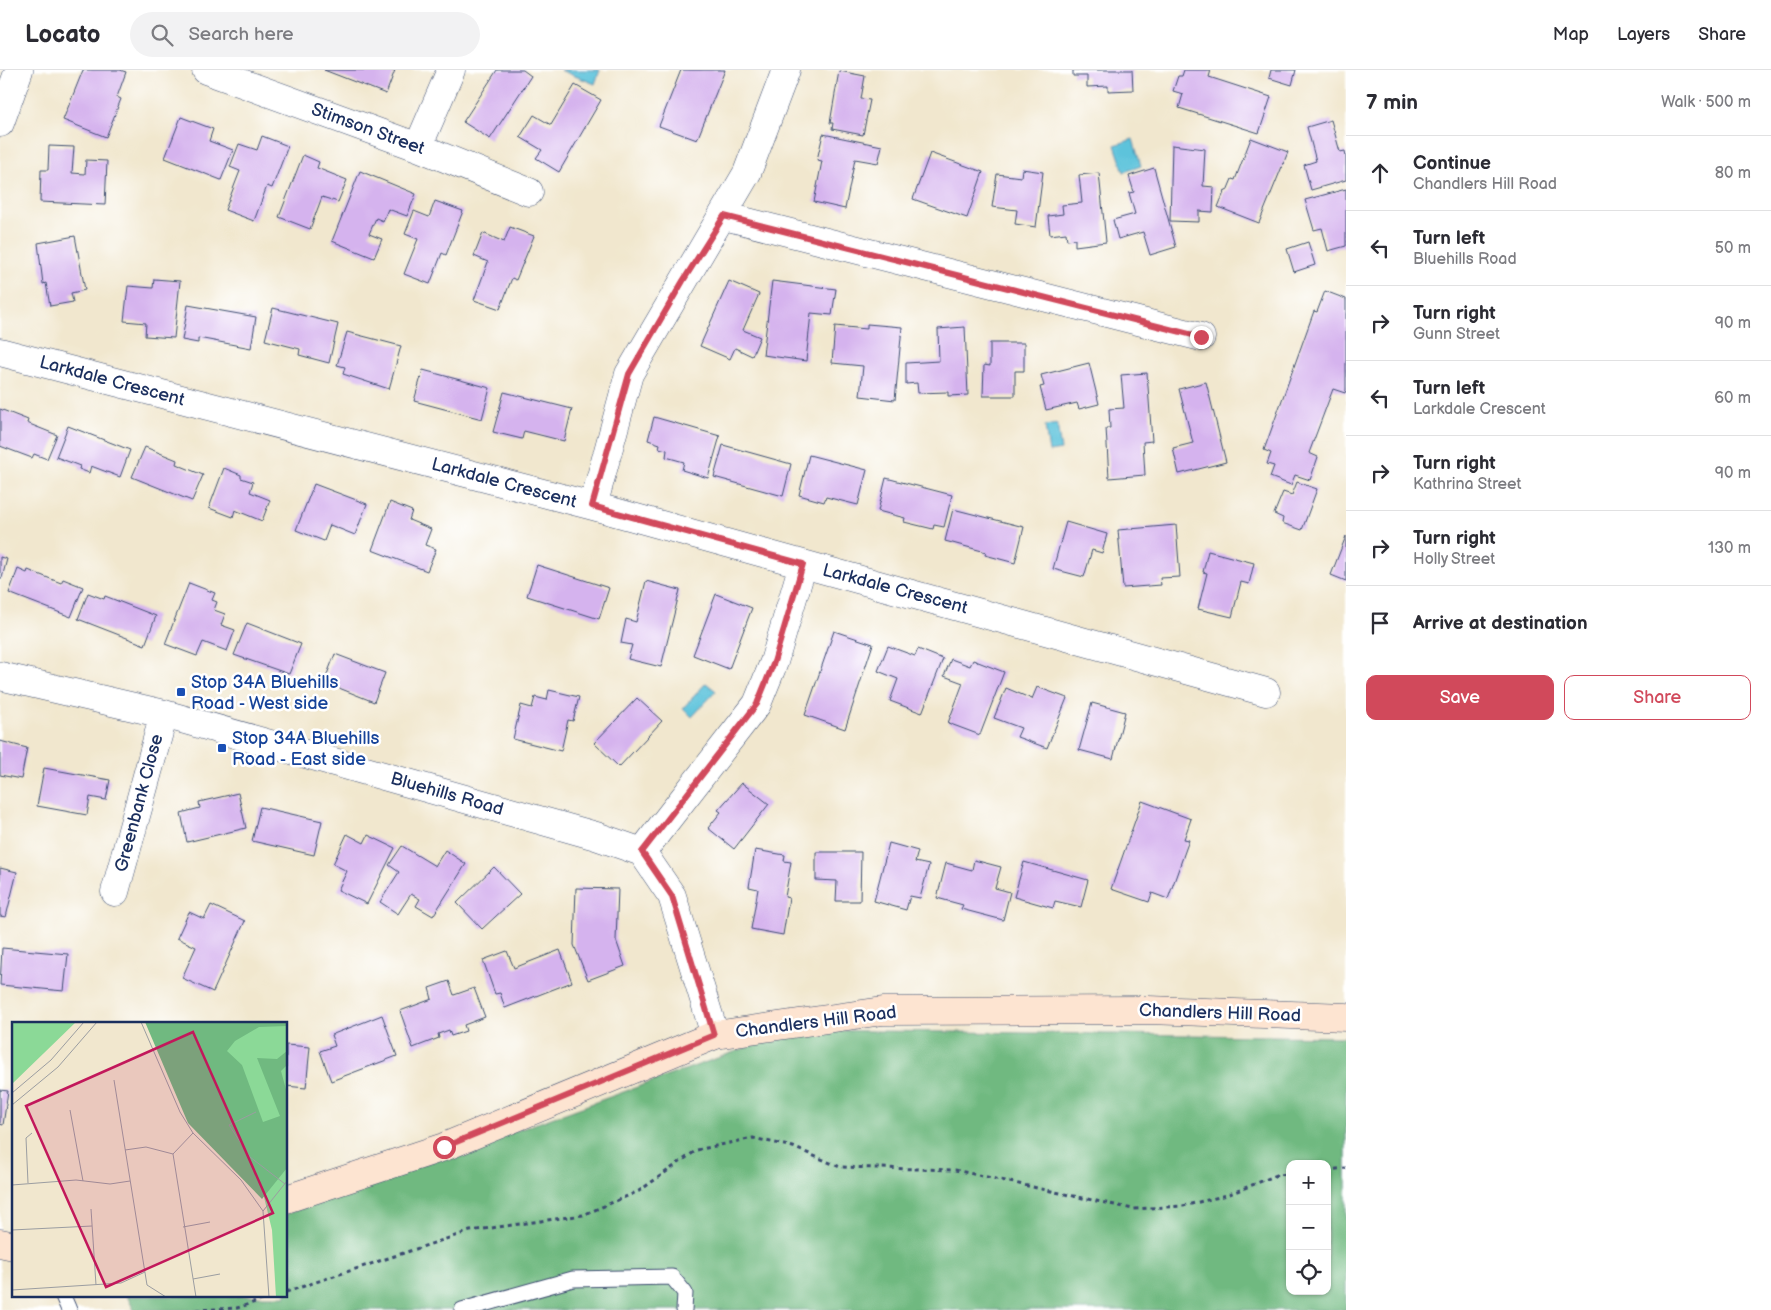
<!DOCTYPE html>
<html lang="en">
<head>
<meta charset="utf-8">
<style>
  :root { --surface:#fff; --page:#f2f2f3; --text:#2b2b33; --muted:#7c7c81; --line:#e1e1e2; --accent:#d1495b }
  body { margin:0; font-family:"Balsamiq Sans",sans-serif; background:var(--page); color:var(--text) }
  .controls { position:absolute; right:15px; bottom:15px; display:grid; overflow:hidden; border-radius:10px; box-shadow:0 1px 4px #0004 }
  .controls button { width:45px; height:45px; display:grid; place-items:center; padding:0; border:0; border-bottom:1px solid var(--line); background:var(--surface); color:var(--text); font:25px sans-serif }
  .stop { position:absolute; width:15px; height:15px; margin:-11px; border:4px solid #d1495b; border-radius:50%; background:#fff }
  .stop.end { background:#d1495b; border-color:#fff; box-shadow:0 1px 5px #0008 }
  .list { margin:0; padding:0; list-style:none }
  h2 { display:flex; justify-content:space-between; align-items:center; height:65px; margin:0; padding:0 20px; font-size:21px }
  h2 small { font-size:16px; font-weight:400; color:var(--muted) }
  .list li { display:grid; grid-template-columns:32px 1fr auto; gap:15px; align-items:center; box-sizing:border-box; height:75px; padding:0 20px; border-top:1px solid var(--line) }
  .list b { display:block; font-size:19px; white-space:nowrap }
  .list p { margin:0; font-size:16px; white-space:nowrap; color:var(--muted) }
  .list em { font-size:16px; font-style:normal; color:var(--muted) }
  .actions { display:flex; gap:10px; padding:15px 20px }
  .actions a { flex:1; padding:11px 0; border:1px solid var(--accent); border-radius:10px; text-align:center; font-size:18px; color:var(--accent) }
  .actions .main { background:var(--accent); color:#fff }
  .icon { flex:none; width:28px; height:28px; fill:none; stroke:currentColor; stroke-width:2; stroke-linecap:round; stroke-linejoin:round }
  .map { position:relative; flex:none; width:1346px; height:1240px; overflow:hidden }
  header { display:flex; align-items:center; gap:30px; box-sizing:border-box; height:70px; padding:0 25px; background:var(--surface); border-bottom:1px solid var(--line) }
  header strong { font-size:24px }
  nav { display:flex; gap:28px; margin-inline-start:auto; font-size:18px }
  .search { width:350px; height:45px; background:var(--page); display:flex; align-items:center; gap:12px; box-sizing:border-box; padding:0 18px; border-radius:28px; color:var(--muted); font-size:19px }
  main { display:flex }
  aside { flex:1; background:var(--surface) }
  .map>svg:first-child { display:block }
  .forest { fill:#70b980; stroke:#46746f; fill-rule:evenodd }
  .water { fill:#5dc3db; stroke:#3c799c }
  .building { fill:#d5b3ee }
  .lines { fill:none; stroke-linecap:round; stroke-linejoin:round }
  .service-casing { stroke:#3b4b6f; stroke-width:17 }
  .minor-casing { stroke:#3b4b6f; stroke-width:29 }
  .secondary-casing { stroke:#3b4b6f; stroke-width:29 }
  .path { stroke:#3b4b6f; stroke-width:3; stroke-dasharray:4 4; stroke-linecap:butt }
  .service { stroke:#fff; stroke-width:15 }
  .minor { stroke:#fff; stroke-width:28 }
  .secondary { stroke:#fde4d1; stroke-width:28 }
  .route { stroke:#d1495b; stroke-width:6 }
  .transit-dot { fill:#1a4fb4; stroke:#fff; stroke-width:2 }
  .labels { text-anchor:middle; dominant-baseline:central; stroke-width:5; stroke-linejoin:round; paint-order:stroke }
  .street-label { font-size:18px; fill:#1b2f5e; stroke:#fff }
  .transit-label { font-size:18px; fill:#164399; stroke:#fff; text-anchor:start }
  .inset-road { fill:none; stroke:#9b9da1; stroke-width:1 }
  .view { fill:#c2185b; fill-opacity:0.15; stroke:#c2185b; stroke-width:2.5 }
  .inset-edge { fill:none; stroke:#1b2f5e; stroke-width:2.5 }
</style>
</head>
<body>
<header>
<strong>Locato</strong>
<div class="search"><svg class="icon" aria-label="search" viewBox="0 0 24 24"><circle cx="10" cy="10" r="6"/><path d="M15 15l6 6"/></svg>Search here</div>
<nav><a>Map</a><a>Layers</a><a>Share</a></nav>
</header>
<main>
<div class="map">
<svg width="1346" height="1240" viewBox="0 0 1346 1240">
  <rect width="100%" height="100%" fill="#fff"/>
  <filter id="ink" filterUnits="userSpaceOnUse"><feTurbulence type="fractalNoise" baseFrequency=".02" numOctaves="2"/><feDisplacementMap in="SourceGraphic" scale="10" xChannelSelector="R" yChannelSelector="G"/><feConvolveMatrix kernelMatrix="1 2 1 2 8 2 1 2 1" color-interpolation-filters="sRGB"/></filter>
  <filter id="wash" filterUnits="userSpaceOnUse"><feTurbulence type="fractalNoise" baseFrequency=".0096" numOctaves="4" result="noise"/><feDisplacementMap in="SourceGraphic" scale="20" xChannelSelector="R" yChannelSelector="G"/><feGaussianBlur stdDeviation="1.12" result="paint"/><feColorMatrix in="noise" values="0 0 0 0 0 0 0 0 0 0 0 0 0 0 0 0 0 1.4 0 .05"/><feComposite in="paint" operator="in"/></filter>
  <g filter="url(#wash)">
    <rect width="100%" height="100%" fill="#f1e7ce"/>
    <!-- forest -->
    <path class="forest" d="M795,960L1346,967V1240H134L127,1226H286V1144ZM1290,1094H1327V1221H1290Z"/>
    <!-- water -->
    <path class="water" d="M560,0H600L595,14Z
      M1133,69L1141,96L1124,102L1115,75Z
      M1057,354L1061,380L1049,382L1045,356Z
      M706,613L716,621L692,647L683,638Z"/>
    <g id="blocks">
      <!-- building -->
      <path class="building" d="M83,0H120L126,2L117,27L121,29L106,67L63,50Z
        M324,0H395L386,24Z
        M497,0H523L531,6L490,69L463,52Z
        M681,0H725L697,70L659,56Z
        M1073,0H1132L1133,20L1108,21V16L1087,17V6H1073Z
        M1184,0H1211L1209,7L1271,27L1259,63L1179,38L1183,24L1173,21L1178,6H1182Z
        M1271,0H1296L1292,15L1269,8Z
        M839,1L865,6L861,29L870,30L863,65L832,59L833,53H830Z
        M575,15L601,30L559,102L536,88L542,80L520,67L534,45L551,55Z
        M181,47L213,59L209,71L233,80L221,110L165,88Z
        M1331,50L1340,82L1345,81L1346,86V110L1311,120L1304,95L1316,91L1307,57Z
        M823,64L882,76L878,93L855,89L845,139L814,132L822,91L817,90Z
        M262,66L288,76L272,118L267,116L254,151L225,140L240,101L230,97L239,74L257,80Z
        M1251,68L1288,82L1259,153L1218,137L1225,120L1227,121L1232,109L1235,110Z
        M1172,75L1205,79L1203,116L1214,117L1213,142L1199,141V152L1170,151Z
        M49,76L74,77L72,103L85,104L86,90L107,91L105,135L40,132L41,100H48Z
        M930,83L983,102L967,148L913,129Z
        M303,85L319,92L317,98L347,110L338,132L322,127L310,159L279,147Z
        M1154,98L1176,177L1150,185L1143,162L1118,169L1113,150L1135,144L1129,123L1134,122L1129,106Z
        M1022,99L1043,102L1036,157L1015,154L1017,140L992,137L997,104L1021,107Z
        M360,101L416,124L407,146L388,139L383,151L376,148L369,164L382,169L374,188L332,171Z
        M1099,103L1106,172L1075,176V169L1067,170L1066,163L1050,165L1048,146L1063,144L1062,135L1082,133L1079,105Z
        M1346,119V176L1328,181L1322,158L1314,160L1305,130Z
        M435,131L463,141L446,185L442,183L430,214L404,204L418,169L405,164L414,141L429,147Z
        M510,157L534,166L516,210L512,208L500,239L474,230L488,192L474,186L483,163L504,172Z
        M75,166L85,220L71,223L73,232L50,236L46,213L43,214L38,173Z
        M1308,172L1315,195L1294,202L1287,179Z
        M154,209L180,211L174,268L145,266L146,253L124,251L128,216L153,218Z
        M729,211L759,224L743,260L760,267L752,286L735,278L730,289L700,276Z
        M772,211L836,219L832,245L811,243L806,291L763,285Z
        M1325,221L1346,229V320L1345,323L1333,319L1309,383L1318,387L1310,410L1295,405L1291,415L1270,407L1274,396L1267,394L1271,383L1264,380L1314,241L1317,242Z
        M188,235L256,247L251,278L198,268V273L182,270Z
        M273,238L338,254L329,293L299,285L300,279L265,270Z
        M867,254L902,257L895,330L860,326L863,296L832,293L835,256L867,259Z
        M965,257L968,325L948,326V322L918,323L917,313L906,314V293L939,291L938,259Z
        M347,262L401,276L389,319L343,304L345,297L337,295Z
        M990,273H1024V301H1015V326H983L984,295L990,296Z
        M1089,293L1099,334L1079,339L1077,333L1046,340L1040,317L1044,316L1041,305Z
        M423,300L490,318L482,349L414,331Z
        M1147,303L1152,371L1143,372L1145,405L1109,408L1106,358H1110L1109,339L1124,338L1121,305Z
        M1206,312L1226,392L1179,404L1173,378L1193,373L1179,319Z
        M504,322L572,339L564,371L524,361L522,369L493,362Z
        M0,339L28,350L27,353L57,365L47,389L34,384L32,388L0,376Z
        M654,347L720,366L708,408L682,400L684,392L666,387L667,380L659,378L660,374L648,370Z
        M68,356L130,380L120,407L91,396L89,403L79,399L80,396L56,387Z
        M723,375L791,394L783,426L714,407Z
        M145,377L177,390L176,394L203,405L192,431L132,407Z
        M809,385L867,400L858,435L826,427L824,432L799,425Z
        M224,398L241,405V408L253,412L250,422L270,430L262,451L235,440L233,447L209,438Z
        M886,408L952,425L944,457L934,455L933,459L904,452L905,448L878,441Z
        M1297,412L1317,419L1302,460L1282,453L1283,448L1274,444L1283,422L1292,425Z
        M314,414L367,434L355,465L330,455L324,471L296,460Z
        M390,432L412,441L409,450L431,459L425,475L436,479L427,501L372,480Z
        M953,439L1024,457L1015,493L985,485L986,482L945,471Z
        M1066,452L1107,464L1102,483L1092,480L1084,507L1053,499Z
        M1176,455L1180,507L1160,508L1161,515L1123,518L1118,460Z
        M1346,466V511L1331,505Z
        M1208,481L1254,493L1249,514L1241,512L1232,547L1198,539L1207,503L1203,502Z
        M0,487L7,489L2,508H0Z
        M537,495L609,518L599,549L527,526Z
        M18,499L27,503L28,500L61,513L63,509L83,517L71,547L9,523Z
        M646,511L680,520L661,597L628,589L632,575L621,573L626,549L636,552Z
        M189,513L215,523L212,530L217,532L214,540L225,544L221,555L235,560L227,581L203,572L197,586L165,574Z
        M88,523L104,529L105,526L156,546L145,575L78,549Z
        M716,524L752,538L729,599L693,585Z
        M247,553L301,574L289,604L234,585Z
        M834,561L873,574L845,659L805,645Z
        M888,576L915,586L918,579L943,589L922,643L890,631L898,609L878,601Z
        M335,584L385,603L374,632L324,612Z
        M951,589L970,596L973,590L1004,602L980,665L948,653L963,613L944,606Z
        M1037,617L1067,628L1047,678L1017,667L1021,658L994,648L1006,618L1032,629Z
        M549,620L579,627L573,651L568,650L561,681L513,669L521,635L532,638L535,627L547,630Z
        M637,628L662,651L619,697L594,673Z
        M1092,633L1125,642L1113,689L1079,680Z
        M0,671L27,678L21,709L0,705Z
        M44,698L110,710L106,730L90,727L87,745L37,736Z
        M742,713L769,734L734,779L708,758L721,742L718,740Z
        M238,723L246,758L187,772L181,743L200,738L199,732Z
        M1142,731L1191,749L1184,769L1189,770L1168,829L1152,823L1149,832L1111,819Z
        M260,737L322,751L314,785L252,771Z
        M347,764L364,773L368,765L395,778L367,834L338,820L347,801L333,794Z
        M889,773L918,781L915,792L929,795L920,828L910,826L906,840L874,831Z
        M402,776L435,796L445,780L466,794L433,846L416,836L420,829L411,824L398,844L380,832L399,802L389,795Z
        M755,780L785,785L784,791L791,792L785,827L789,828L783,865L751,859L758,819L749,817Z
        M816,782H861L860,831H836L837,811L816,810Z
        M974,790L1001,797L995,818L1010,822L1003,850L961,839L963,835L937,828L946,793L972,800Z
        M1024,792L1088,810L1081,837L1055,831L1053,838L1014,827Z
        M494,797L520,824L482,859L457,833Z
        M0,798L17,802L6,847L0,846Z
        M576,818L618,819L616,870L625,896L588,910L574,875Z
        M211,835L245,851L213,922L182,908L196,877L177,868L189,842L204,849Z
        M2,878L68,884L64,921L0,915Z
        M560,880L572,912L505,938L500,923L495,924L483,890L507,881L514,898Z
        M449,911L454,925L474,918L485,947L464,955L466,961L451,966L449,960L438,964L439,968L413,978L400,941L432,929L429,918Z
        M382,945L397,986L331,1011L320,981L335,976L331,965Z
        M286,975L310,977L306,1018L286,1016Z
        M0,1020L8,1021L3,1055L0,1054Z"/>
    </g>
  </g>
  <g filter="url(#ink)">
    <use href="#blocks" fill-opacity="0" stroke="#3b4b6f" stroke-width="1"/>
    <g class="lines">
      <defs>
        <path id="service" d="M63,1226L69,1240
          M462,1240L573,1209L672,1207L685,1223L684,1240"/>
        <path id="minor" d="M206,0L418,77L529,122
          M0,53L19,0
          M418,77L451,0
          M724,146L1201,267
          M0,282L593,436L1266,622
          M593,436L629,304L747,103L786,0
          M0,606L164,644L596,766L642,782L672,826L715,965
          M642,782L757,634L774,592L803,494
          M115,822L164,644"/>
        <path id="secondary" d="M286,1129L444,1077L715,965L883,941L1148,940L1346,947
          M0,1173L14,1176"/>
      </defs>
      <!-- service casing -->
      <use href="#service" class="service-casing"/>
      <!-- minor casing -->
      <use href="#minor" class="minor-casing"/>
      <!-- secondary casing -->
      <use href="#secondary" class="secondary-casing"/>
      <!-- path -->
      <path class="path" d="M1327,1100L1346,1098
        M286,1222L470,1161L583,1145L639,1121L697,1080L753,1068L793,1077L840,1097L955,1100L1133,1139L1183,1136L1227,1125L1277,1105L1290,1104
        M196,1240L237,1238L274,1226"/>
      <!-- service -->
      <use href="#service" class="service"/>
      <!-- minor -->
      <use href="#minor" class="minor"/>
      <!-- secondary -->
      <use href="#secondary" class="secondary"/>
    </g>
  </g>
  <g class="lines" filter="url(#ink)">
    <!-- route -->
    <path class="route" d="M444,1077L714,965L672,826L642,782L757,634L774,592L803,494L592,436L629,304L683,211L724,146L1201,267"/>
  </g>
  <!-- markers -->
  <g class="transit-dot">
    <rect x="176" y="617" width="10" height="10" rx="2.5"/>
    <rect x="217" y="673" width="10" height="10" rx="2.5"/>
  </g>
  <g class="labels">
    <!-- street labels -->
    <g class="street-label">
      <text transform="translate(368 59) rotate(20)">Stimson Street</text>
      <text transform="translate(112 311) rotate(15)">Larkdale Crescent</text>
      <text transform="translate(504 413) rotate(15)">Larkdale Crescent</text>
      <text transform="translate(895 519) rotate(15)">Larkdale Crescent</text>
      <text transform="translate(447 724) rotate(16)">Bluehills Road</text>
      <text transform="translate(139 733) rotate(-75)">Greenbank Close</text>
      <text transform="translate(1220 943) rotate(2)">Chandlers Hill Road</text>
      <text transform="translate(816 952) rotate(-7)">Chandlers Hill Road</text>
    </g>
    <!-- transit labels -->
    <g class="transit-label">
      <text x="191" y="612">Stop 34A Bluehills<tspan x="191" dy="21">Road - West side</tspan></text>
      <text x="232" y="668">Stop 34A Bluehills<tspan x="232" dy="21">Road - East side</tspan></text>
    </g>
  </g>
  <!-- overview -->
  <g transform="translate(12 952)">
    <rect width="275" height="275" fill="#f1e7ce"/>
    <path d="M0,0H64L0,62ZM275,0V275H264L260,208L251,171L137,9Z" fill="#8bd997"/>
    <path d="M133,0H275V4L247,5L223,19L215,29L230,43L251,100L268,94L245,36L265,37L275,29V43L269,49L275,71V146L250,177L176,101Z" fill="#70b980"/>
    <path class="inset-road" d="M129,0L168,90L181,111L229,158L251,189L257,275M102,58L135,263L154,275M0,71L39,38L72,0M0,83L46,45L85,0M58,88L71,159M244,90L217,103L238,135L273,162M181,111L161,132L184,275M113,128L134,125L161,132M16,161L14,116L20,111M0,163L64,158L98,162L118,159M79,187L84,263M251,189L275,159M171,205L198,200M0,208L80,204M181,257L208,252M0,268L109,261L133,250"/>
    <path class="view" d="M181,10L261,191L94,265L14,84Z"/>
    <rect width="275" height="275" class="inset-edge"/>
  </g>
</svg>
<div class="controls">
<button>+</button>
<button>−</button>
<button><svg class="icon" aria-label="locate" viewBox="0 0 24 24"><circle cx="12" cy="12" r="6"/><path d="M12 2v4M12 18v4M2 12h4M18 12h4"/></svg></button>
</div>
<div class="stop" style="left:444px;top:1077px"></div>
<div class="stop end" style="left:1201px;top:267px"></div>
</div>
<aside>
<h2>7 min<small>Walk · 500 m</small></h2>
<ul class="list">
<li><svg class="icon" aria-label="ahead" viewBox="0 0 24 24"><path d="M12 20V5M6 11l6-6 6 6"/></svg><div><b>Continue</b><p>Chandlers Hill Road</p></div><em>80 m</em></li>
<li><svg class="icon" aria-label="left" viewBox="0 0 24 24"><path d="M17 20v-9H6M10 6l-5 5 5 5"/></svg><div><b>Turn left</b><p>Bluehills Road</p></div><em>50 m</em></li>
<li><svg class="icon" aria-label="right" viewBox="0 0 24 24"><path d="M7 20v-9h11M14 6l5 5-5 5"/></svg><div><b>Turn right</b><p>Gunn Street</p></div><em>90 m</em></li>
<li><svg class="icon" aria-label="left" viewBox="0 0 24 24"><path d="M17 20v-9H6M10 6l-5 5 5 5"/></svg><div><b>Turn left</b><p>Larkdale Crescent</p></div><em>60 m</em></li>
<li><svg class="icon" aria-label="right" viewBox="0 0 24 24"><path d="M7 20v-9h11M14 6l5 5-5 5"/></svg><div><b>Turn right</b><p>Kathrina Street</p></div><em>90 m</em></li>
<li><svg class="icon" aria-label="right" viewBox="0 0 24 24"><path d="M7 20v-9h11M14 6l5 5-5 5"/></svg><div><b>Turn right</b><p>Holly Street</p></div><em>130 m</em></li>
<li><svg class="icon" aria-label="arrive" viewBox="0 0 24 24"><path d="M6 21V4h12l-3 4 3 4H6"/></svg><div><b>Arrive at destination</b></div></li>
</ul>
<div class="actions"><a class="main">Save</a><a>Share</a></div>
</aside>
</main>
</body>
</html>
